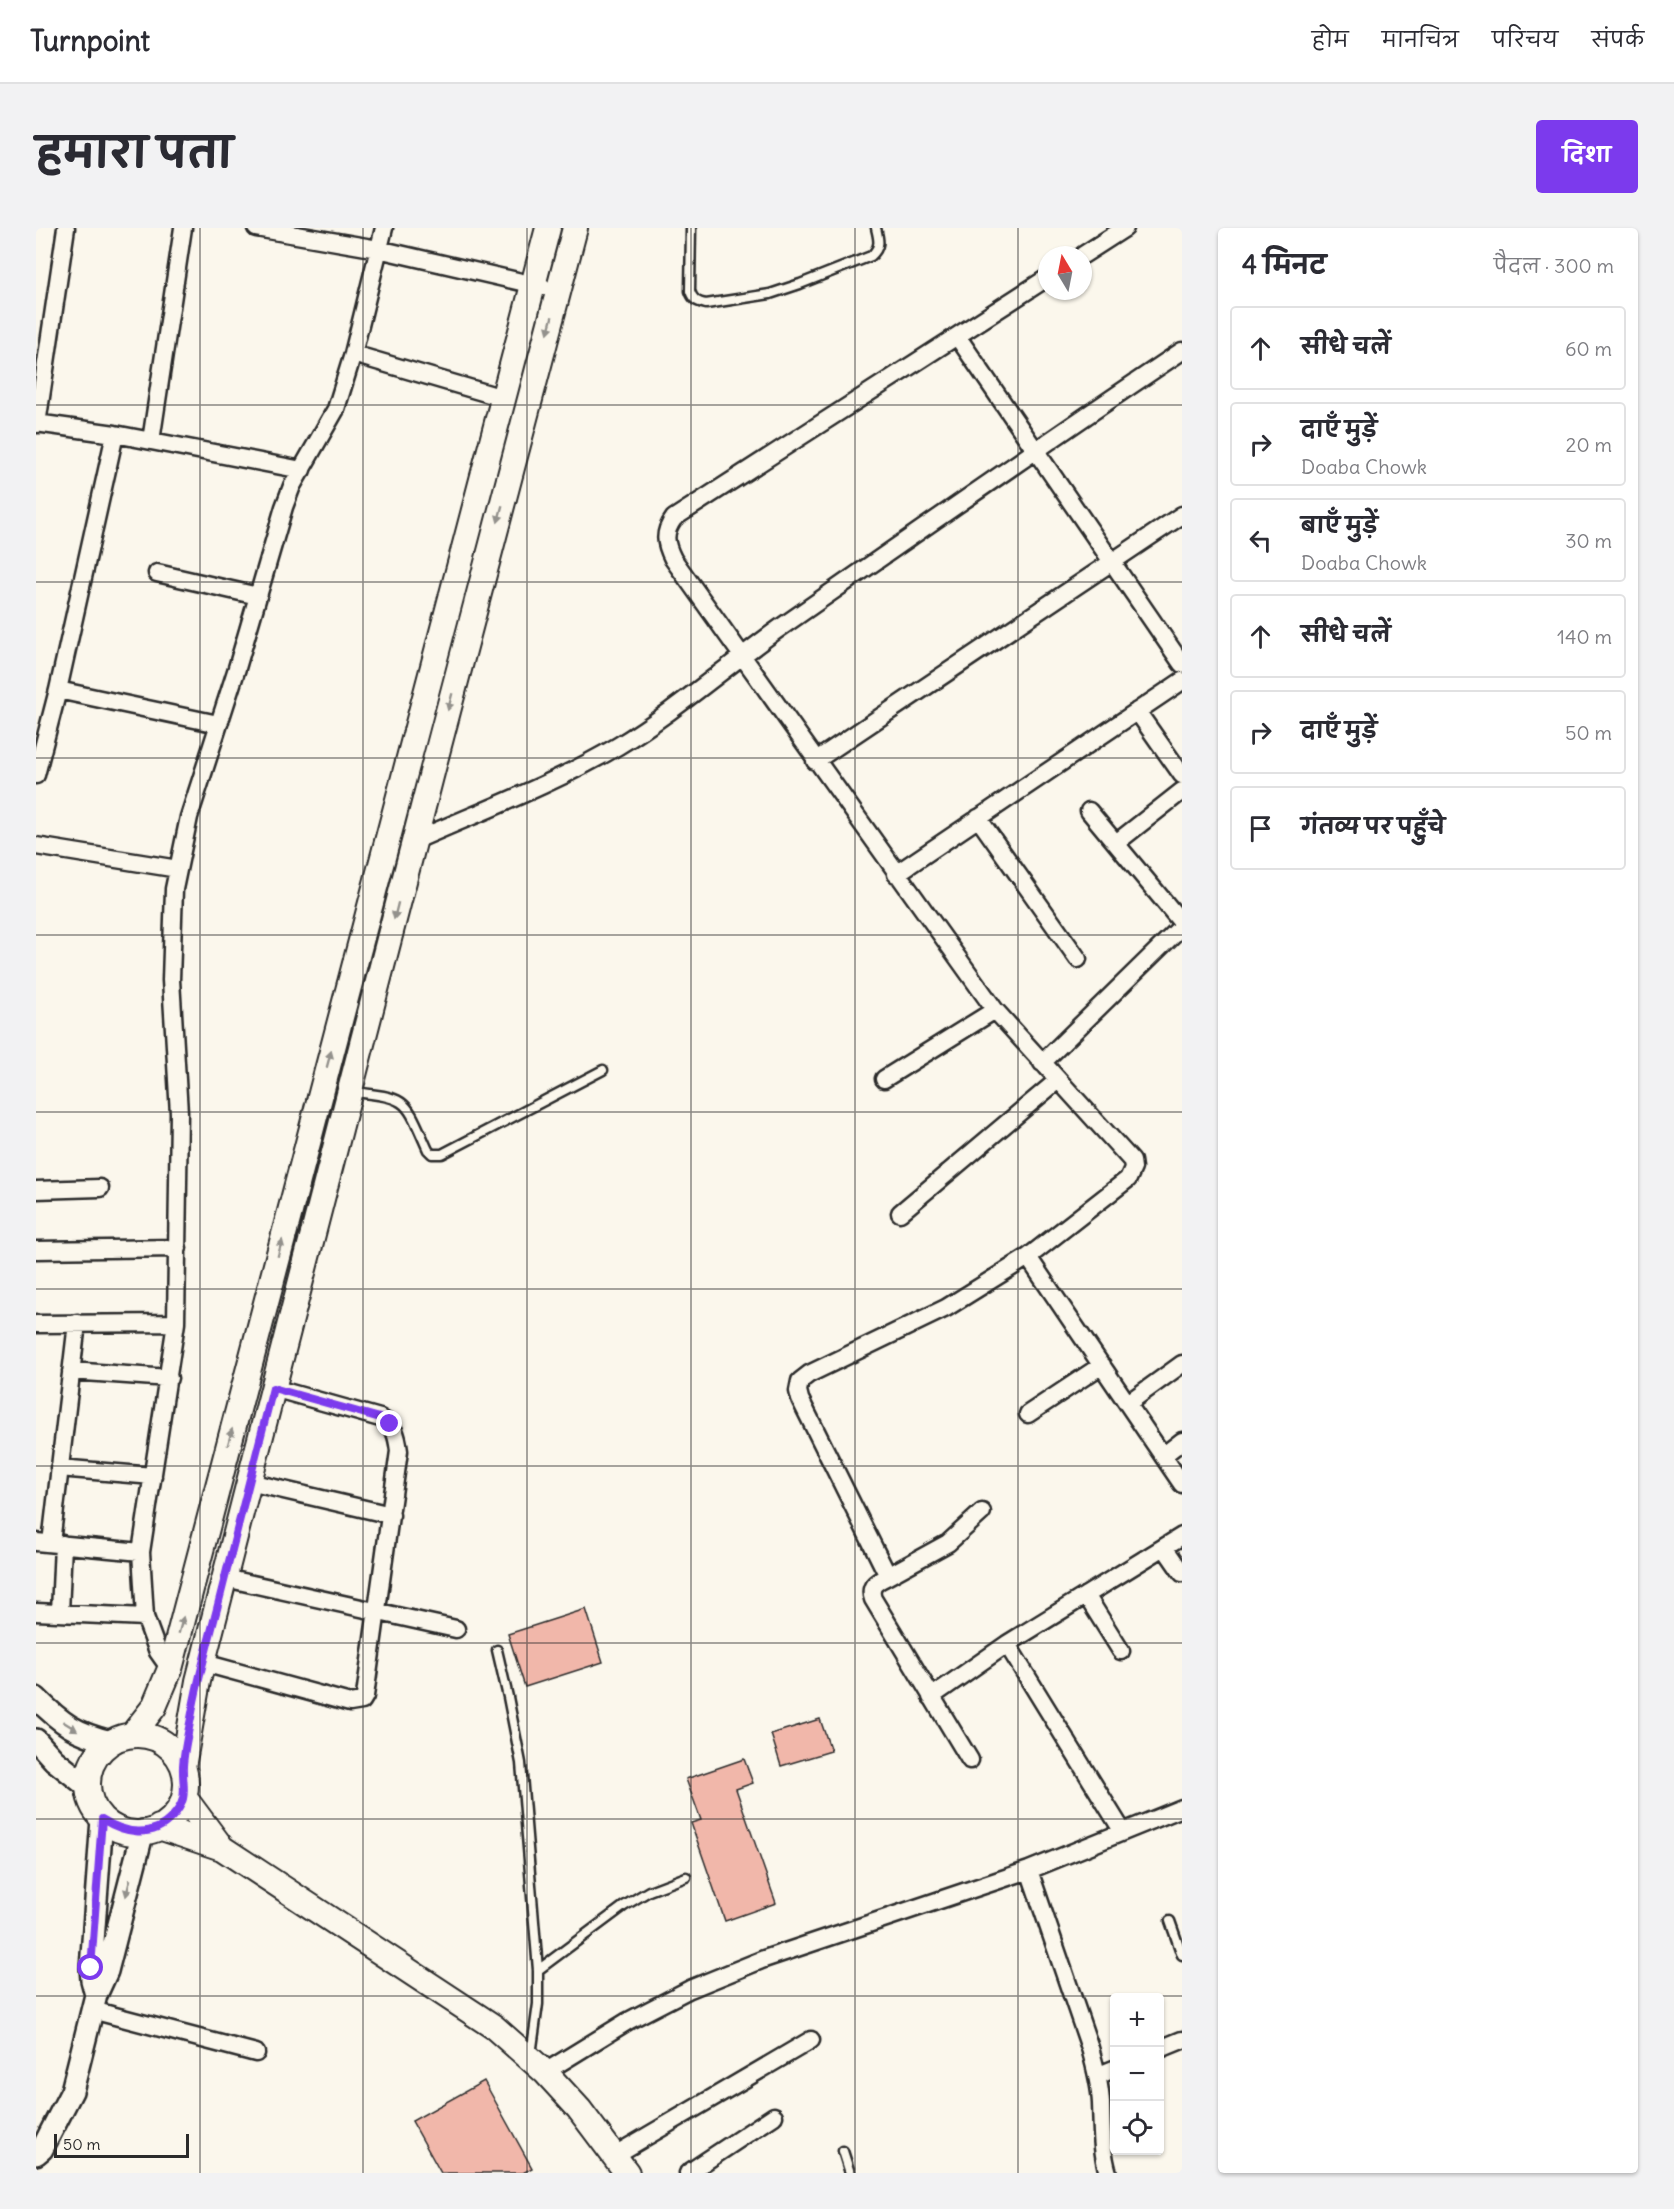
<!DOCTYPE html>
<html lang="hi">
<head>
<meta charset="utf-8">
<style>
  :root { --surface:#fff; --page:#f2f2f3; --text:#2b2b33; --muted:#7c7c81; --line:#e1e1e2; --accent:#7c3aed }
  body { margin:0; font-family:Delius,"Playpen Sans Deva",sans-serif; background:var(--page); color:var(--text) }
  .controls { position:absolute; right:18px; bottom:18px; display:grid; overflow:hidden; border-radius:6px; box-shadow:0 2px 4px #0004 }
  .controls button { width:54px; height:54px; display:grid; place-items:center; padding:0; border:0; border-bottom:2px solid var(--line); background:var(--surface); color:var(--text); font:30px sans-serif }
  .compass { position:absolute; left:1002px; top:18px; width:54px; height:54px; border-radius:50%; background:var(--surface); box-shadow:0 2px 4px #0004; rotate:350deg }
  .scale { position:absolute; left:18px; bottom:15px; width:135px; box-sizing:border-box; padding-left:6px; border:3px solid #2b2b2b; border-top:0; font-size:16px; line-height:21px; white-space:nowrap; color:#2b2b2b; -webkit-text-stroke:4px #fbf7ec; paint-order:stroke }
  .stop { position:absolute; width:18px; height:18px; margin:-14px; border:4px solid #7c3aed; border-radius:50%; background:#fff }
  .stop.end { background:#7c3aed; border-color:#fff; box-shadow:0 2px 6px #0008 }
  .list { margin:0; padding:0; list-style:none }
  h2 { display:flex; justify-content:space-between; align-items:center; height:78px; margin:0; padding:0 24px; font-size:26px }
  h2 small { font-size:20px; font-weight:400; color:var(--muted) }
  .list li { display:grid; grid-template-columns:39px 1fr auto; gap:18px; align-items:center; box-sizing:border-box; height:84px; margin:0 12px 12px; padding:0 12px; border:2px solid var(--line); border-radius:6px }
  .list b { display:block; font-size:22px; white-space:nowrap }
  .list p { margin:0; font-size:20px; white-space:nowrap; color:var(--muted) }
  .list em { font-size:20px; font-style:normal; color:var(--muted) }
  .icon { flex:none; width:33px; height:33px; fill:none; stroke:currentColor; stroke-width:2; stroke-linecap:round; stroke-linejoin:round }
  .map { position:relative; flex:none; width:1146px; height:1945px; overflow:hidden; border-radius:6px }
  header { display:flex; align-items:center; gap:36px; box-sizing:border-box; height:84px; padding:0 30px; background:var(--surface); border-bottom:2px solid var(--line) }
  header strong { font-size:28px }
  nav { display:flex; gap:33px; margin-inline-start:auto; font-size:21px }
  .intro { display:flex; align-items:center; justify-content:space-between; box-sizing:border-box; height:144px; padding:0 36px }
  h1 { margin:0; font-size:42px }
  .button { padding:15px 27px; border-radius:6px; background:var(--accent); color:#fff; font-size:21px; font-weight:700 }
  main { display:flex; gap:36px; padding:0 36px }
  aside { flex:1; background:var(--surface); border-radius:6px; box-shadow:0 2px 4px #0004 }
  .map>svg:first-child { display:block }
  .building { fill:#f1b7aa; stroke:#2b2b2b; stroke-width:1.5 }
  .lines { fill:none; stroke-linecap:round; stroke-linejoin:round }
  .service-casing { stroke:#2b2b2b; stroke-width:13 }
  .minor-casing { stroke:#2b2b2b; stroke-width:21 }
  .tertiary-casing { stroke:#2b2b2b; stroke-width:26 }
  .secondary-casing { stroke:#2b2b2b; stroke-width:28 }
  .service { stroke:#fbf7ec; stroke-width:8 }
  .minor { stroke:#fbf7ec; stroke-width:16 }
  .tertiary { stroke:#fbf7ec; stroke-width:21 }
  .secondary { stroke:#fbf7ec; stroke-width:24 }
  .oneway { fill:#93918c }
  .route { stroke:#7c3aed; stroke-width:8 }
  .grid { fill:none; stroke:#2b2b2b; stroke-width:1.5; stroke-opacity:0.55 }
</style>
</head>
<body>
<header>
<strong>Turnpoint</strong>
<nav><a>होम</a><a>मानचित्र</a><a>परिचय</a><a>संपर्क</a></nav>
</header>
<div class="intro"><h1>हमारा पता</h1><a class="button">दिशा</a></div>
<main>
<div class="map">
<svg width="1146" height="1945" viewBox="0 0 1146 1945">
  <rect width="100%" height="100%" fill="#fbf7ec"/>
  <filter id="ink" filterUnits="userSpaceOnUse"><feTurbulence type="fractalNoise" baseFrequency=".0167" numOctaves="2"/><feDisplacementMap in="SourceGraphic" scale="12" xChannelSelector="R" yChannelSelector="G"/><feConvolveMatrix kernelMatrix="1 2 1 2 8 2 1 2 1" color-interpolation-filters="sRGB"/></filter>
  <g filter="url(#ink)">
    <!-- building -->
    <path class="building" d="M550,1381L567,1434L489,1459L472,1406Z
      M784,1491L795,1523L745,1538L735,1506Z
      M708,1531L717,1555L700,1561L740,1675L689,1693L655,1595L665,1592L650,1551Z
      M448,1853L496,1940L487,1945H405L376,1893Z"/>
    <g class="lines">
      <defs>
        <path id="service" d="M655,0L654,63C657,72 661,74 670,76L734,66L764,56L835,28C845,19 843,12 840,0
          M317,864C374,870 369,871 392,922L396,926H406L567,842
          M461,1422L472,1469L485,1535L502,1742V1776L495,1827
          M1134,1693L1146,1727
          M502,1742L588,1678L613,1663L650,1649
          M807,1923L814,1945"/>
        <path id="minor" d="M220,0L342,21L507,59
          M1047,27L1089,0
          M1011,50L638,290C627,305 629,315 637,331L959,782L1096,933L1097,940L1092,951L992,1029L1146,1256
          M921,108L1146,436
          M317,126L467,170
          M0,195L79,206L266,242
          M1,196L30,0
          M115,213L147,0
          M121,345L222,368
          M22,462L182,496
          M1101,483L1146,547
          M779,533L1146,287
          M0,547L22,462L79,206
          M1053,583L1146,695
          M942,590L1042,731
          M378,613C446,583 518,556 582,518C638,484 688,440 741,402C876,308 1010,214 1146,123
          M1080,615L1146,563
          M0,618L142,641
          M860,646L1146,453
          M1006,835L1146,698
          M848,851L959,782
          M0,962L64,960
          M864,985L1022,852
          M0,1022L142,1020
          M0,1096L140,1095
          M35,1143L133,1150
          M1092,1175L1146,1136
          M992,1186L1066,1137
          M1128,1227L1146,1213
          M23,1240L117,1248
          M213,1254L355,1287
          M0,1314L105,1324
          M15,1315L41,1095
          M1128,1319L1146,1345
          M852,1348L912,1315L946,1284
          M189,1350L420,1401
          M1050,1367L1085,1423
          M0,1384L109,1389
          M24,1384L27,1316
          M971,1416L1087,1604
          M168,1435L314,1475L326,1473L329,1468L363,1223C361,1207 359,1198 344,1190L237,1160
          M134,1441L122,1424L109,1389L105,1324L140,1095L143,885L135,752L138,661L153,589L201,440L248,279L256,258L300,181L317,126L348,0
          M895,1469L971,1416L1146,1308
          M934,1532L837,1371C832,1357 842,1353 852,1348L764,1171L762,1163L764,1153L773,1146L910,1080L992,1029
          M993,1642L1054,1820C1059,1838 1064,1856 1065,1875C1066,1899 1065,1922 1072,1945
          M56,1782L220,1825
          M1124,1821L1146,1812
          M509,1844L592,1793L654,1761L728,1731L993,1642L1146,1580
          M1061,1848L1078,1841
          M579,1927L775,1812
          M652,1945L738,1888"/>
        <path id="tertiary" d="M0,1470C26,1496 39,1505 75,1514
          M0,1512L18,1532L52,1559
          M60,1767L56,1752L55,1740L66,1591
          M0,1926L6,1921L36,1863L60,1767L71,1743L107,1603"/>
        <path id="secondary" d="M96,1507L118,1479L134,1441L512,0
          M52 1556a49 49 0 1 1 98 0a49 49 0 1 1-98 0Z
          M147,1539L162,1453L213,1254L401,525L539,0
          M148,1569L186,1620
          M123,1599L186,1620L458,1799L509,1844L543,1881L591,1945"/>
      </defs>
      <!-- service casing -->
      <use href="#service" class="service-casing"/>
      <!-- minor casing -->
      <use href="#minor" class="minor-casing"/>
      <!-- tertiary casing -->
      <use href="#tertiary" class="tertiary-casing"/>
      <!-- secondary casing -->
      <use href="#secondary" class="secondary-casing"/>
      <!-- service -->
      <use href="#service" class="service"/>
      <!-- minor -->
      <use href="#minor" class="minor"/>
      <!-- tertiary -->
      <use href="#tertiary" class="tertiary"/>
      <!-- secondary -->
      <use href="#secondary" class="secondary"/>
    </g>
    <!-- one-way arrows -->
    <defs><path id="oneway-solid" d="M-6-.8H1V-3.2L6.5 0L1 3.2V.8H-6Z" transform="scale(1.5)"/></defs>
    <g class="oneway">
      <use href="#oneway-solid" transform="translate(514 97) rotate(105)"/>
      <use href="#oneway-solid" transform="translate(464 286) rotate(105)"/>
      <use href="#oneway-solid" transform="translate(414 474) rotate(105)"/>
      <use href="#oneway-solid" transform="translate(360 683) rotate(104)"/>
      <use href="#oneway-solid" transform="translate(293 831) rotate(-75)"/>
      <use href="#oneway-solid" transform="translate(244 1020) rotate(-75)"/>
      <use href="#oneway-solid" transform="translate(194 1209) rotate(-75)"/>
      <use href="#oneway-solid" transform="translate(145 1397) rotate(-75)"/>
      <use href="#oneway-solid" transform="translate(34 1498) rotate(32)"/>
      <use href="#oneway-solid" transform="translate(92 1660) rotate(104)"/>
    </g>
  </g>
  <g class="lines" filter="url(#ink)">
    <!-- route -->
    <path class="route" d="M55,1740L66,1591C88,1605 116,1611 136,1589C154,1570 146,1559 147,1538C148,1519 154,1498 157,1479C164,1442 175,1405 184,1369C202,1299 219,1230 237,1160L344,1190L354,1196"/>
  </g>
  <!-- grid -->
  <path class="grid" d="M164,0V1945M327,0V1945M491,0V1945M655,0V1945M819,0V1945M982,0V1945M0,177H1146M0,354H1146M0,530H1146M0,707H1146M0,884H1146M0,1061H1146M0,1238H1146M0,1415H1146M0,1591H1146M0,1768H1146"/>
</svg>
<div class="controls">
<button>+</button>
<button>−</button>
<button><svg class="icon" aria-label="locate" viewBox="0 0 24 24"><circle cx="12" cy="12" r="6"/><path d="M12 2v4M12 18v4M2 12h4M18 12h4"/></svg></button>
</div>
<svg class="compass" viewBox="-18 -18 36 36"><path d="M0-13l5 13h-10z" fill="#e53935"/><path d="M0 13l5-13h-10z" fill="#7c7c81"/></svg>
<div class="scale">50 m</div>
<div class="stop" style="left:55px;top:1740px"></div>
<div class="stop end" style="left:354px;top:1196px"></div>
</div>
<aside>
<h2>4 मिनट<small>पैदल · 300 m</small></h2>
<ul class="list">
<li><svg class="icon" aria-label="ahead" viewBox="0 0 24 24"><path d="M12 20V5M6 11l6-6 6 6"/></svg><div><b>सीधे चलें</b></div><em>60 m</em></li>
<li><svg class="icon" aria-label="right" viewBox="0 0 24 24"><path d="M7 20v-9h11M14 6l5 5-5 5"/></svg><div><b>दाएँ मुड़ें</b><p>Doaba Chowk</p></div><em>20 m</em></li>
<li><svg class="icon" aria-label="left" viewBox="0 0 24 24"><path d="M17 20v-9H6M10 6l-5 5 5 5"/></svg><div><b>बाएँ मुड़ें</b><p>Doaba Chowk</p></div><em>30 m</em></li>
<li><svg class="icon" aria-label="ahead" viewBox="0 0 24 24"><path d="M12 20V5M6 11l6-6 6 6"/></svg><div><b>सीधे चलें</b></div><em>140 m</em></li>
<li><svg class="icon" aria-label="right" viewBox="0 0 24 24"><path d="M7 20v-9h11M14 6l5 5-5 5"/></svg><div><b>दाएँ मुड़ें</b></div><em>50 m</em></li>
<li><svg class="icon" aria-label="arrive" viewBox="0 0 24 24"><path d="M6 21V4h12l-3 4 3 4H6"/></svg><div><b>गंतव्य पर पहुँचे</b></div></li>
</ul>
</aside>
</main>
</body>
</html>
